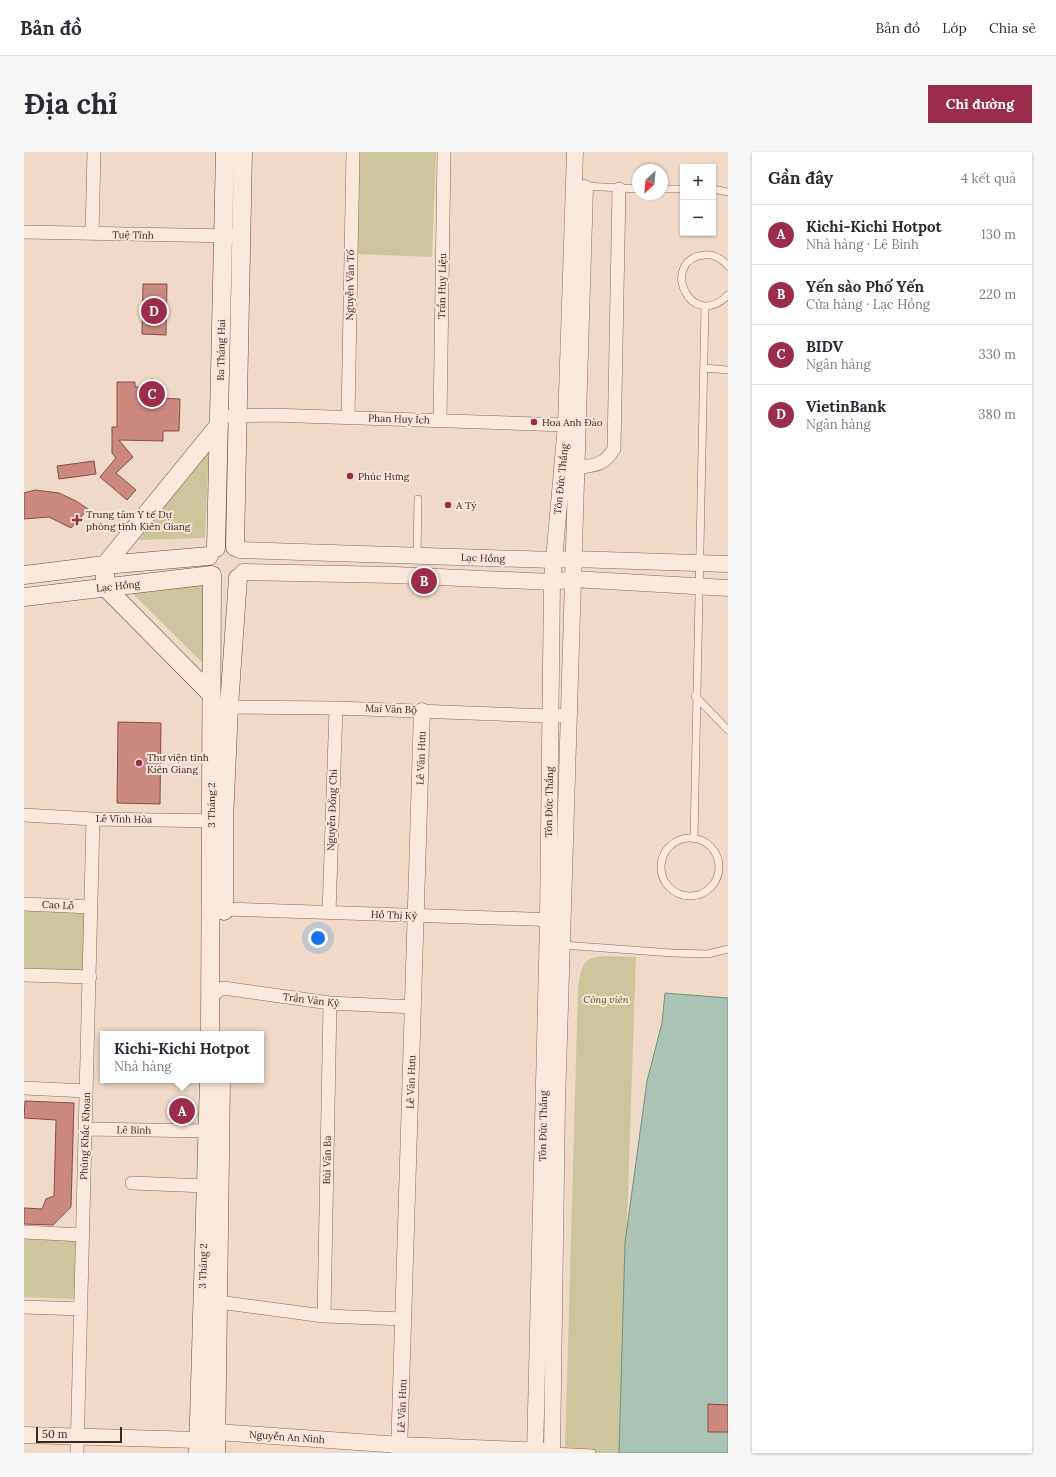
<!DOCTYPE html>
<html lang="vi">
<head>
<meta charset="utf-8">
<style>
  :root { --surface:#fff; --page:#f7f7f7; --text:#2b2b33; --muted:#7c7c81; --line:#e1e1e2; --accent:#9a2d4c }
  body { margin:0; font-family:Lora,serif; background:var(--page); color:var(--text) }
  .controls { position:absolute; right:12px; top:12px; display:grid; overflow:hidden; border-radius:0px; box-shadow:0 1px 3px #0004 }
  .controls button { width:36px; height:36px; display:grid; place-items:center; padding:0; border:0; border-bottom:1px solid var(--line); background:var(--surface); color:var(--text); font:20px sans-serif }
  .compass { position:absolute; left:608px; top:12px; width:36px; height:36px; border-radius:50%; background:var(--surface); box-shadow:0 1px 3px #0004; rotate:206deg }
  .scale { position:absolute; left:12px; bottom:10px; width:86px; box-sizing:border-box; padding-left:4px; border:2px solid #3c2621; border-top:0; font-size:11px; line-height:14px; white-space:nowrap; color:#3c2621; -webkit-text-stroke:3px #f6e5d9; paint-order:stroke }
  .you { position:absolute; left:294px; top:786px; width:14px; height:14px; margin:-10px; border:3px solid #fff; border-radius:50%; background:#1a73e8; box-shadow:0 0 0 6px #1a73e833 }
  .badge { display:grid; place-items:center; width:26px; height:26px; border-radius:50%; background:var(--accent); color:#fff; font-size:13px; font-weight:700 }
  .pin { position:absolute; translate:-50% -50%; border:2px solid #fff; box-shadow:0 1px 4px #0006 }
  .popup { position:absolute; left:76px; top:879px; width:164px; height:52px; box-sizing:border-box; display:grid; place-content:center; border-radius:0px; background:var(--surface); filter:drop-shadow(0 1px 3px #0005); font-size:13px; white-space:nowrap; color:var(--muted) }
  .popup b { font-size:15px; color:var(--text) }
  .popup::after { content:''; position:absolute; left:50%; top:100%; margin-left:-8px; border:8px solid transparent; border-top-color:var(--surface) }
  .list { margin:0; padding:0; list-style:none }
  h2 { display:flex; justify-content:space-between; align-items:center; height:52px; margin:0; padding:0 16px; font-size:17px }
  h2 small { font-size:13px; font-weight:400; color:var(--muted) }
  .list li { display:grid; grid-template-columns:26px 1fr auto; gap:12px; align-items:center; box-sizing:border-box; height:60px; padding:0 16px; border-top:1px solid var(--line) }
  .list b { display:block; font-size:15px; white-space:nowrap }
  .list p { margin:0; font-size:13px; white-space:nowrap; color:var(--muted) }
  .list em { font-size:13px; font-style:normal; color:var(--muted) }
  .map { position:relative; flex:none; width:704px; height:1301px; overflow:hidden; border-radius:0px }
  header { display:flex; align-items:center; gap:24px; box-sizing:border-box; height:56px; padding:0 20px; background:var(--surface); border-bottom:1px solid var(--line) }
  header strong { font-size:19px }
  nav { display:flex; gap:22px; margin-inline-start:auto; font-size:14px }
  .intro { display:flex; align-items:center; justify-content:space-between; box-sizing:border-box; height:96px; padding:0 24px }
  h1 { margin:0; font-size:28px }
  .button { padding:10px 18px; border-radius:0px; background:var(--accent); color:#fff; font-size:14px; font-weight:700 }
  main { display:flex; gap:24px; padding:0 24px }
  aside { flex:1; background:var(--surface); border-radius:0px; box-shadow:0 1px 3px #0004 }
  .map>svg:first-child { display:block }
  .green { fill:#cdc69c }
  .water { fill:#aac3b5; stroke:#709280 }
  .building { fill:#cc8a7f; stroke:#8a4c43 }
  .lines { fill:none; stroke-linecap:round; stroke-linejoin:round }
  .service-casing { stroke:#8b695d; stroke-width:8 }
  .minor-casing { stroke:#8b695d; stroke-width:14 }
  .tertiary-casing { stroke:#8b695d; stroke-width:17 }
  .secondary-casing { stroke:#6d4b40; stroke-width:19 }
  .service { stroke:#f9e9dc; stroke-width:7 }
  .minor { stroke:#f9e9dc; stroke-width:13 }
  .tertiary { stroke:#f9e9dc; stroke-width:16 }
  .secondary { stroke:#f9e9dc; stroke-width:18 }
  .poi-dot { fill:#9a2d4c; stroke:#f6e5d9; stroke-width:1.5 }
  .labels { text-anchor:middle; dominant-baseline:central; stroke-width:4; stroke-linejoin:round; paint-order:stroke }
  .street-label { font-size:10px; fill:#3c2621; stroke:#f6e5d9 }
  .poi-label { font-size:10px; fill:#3c2621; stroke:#f6e5d9; text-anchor:start }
  .park-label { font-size:10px; font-style:italic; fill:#585727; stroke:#f6e5d9 }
</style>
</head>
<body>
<header>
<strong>Bản đồ</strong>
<nav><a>Bản đồ</a><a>Lớp</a><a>Chia sẻ</a></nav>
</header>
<div class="intro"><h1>Địa chỉ</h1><a class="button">Chỉ đường</a></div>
<main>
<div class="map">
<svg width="704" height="1301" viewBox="0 0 704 1301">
  <rect width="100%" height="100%" fill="#efd9c9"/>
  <!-- green -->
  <path class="green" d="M336,0H412L408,105L332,102Z
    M185,295L181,386L114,388Z
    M184,429L183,515L105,438Z
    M0,753L60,756V820L0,817Z
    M581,804L612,805L595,1301H541L554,836C558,814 557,806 581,804Z
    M0,1080L54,1083L51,1147L0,1145Z"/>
  <!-- water -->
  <path class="water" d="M641,841L704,846V1301H595L601,1091L623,929L638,871Z"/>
  <!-- building -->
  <path class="building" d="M119,132H143L142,183L118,182Z
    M93,230H111V235H133V246L156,247L155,279H139V289L95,288L109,305L92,321L112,338L103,348L76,325L92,306L88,301V275H93Z
    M70,309L72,322L35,327L33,314Z
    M11,338L35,341L52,349L64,357L47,376L25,365L0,367V341Z
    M94,570L137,571L136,652L93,651Z
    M1,949L50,951L47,1055L29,1073L0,1072V1056L18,1057L22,1047L30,1044L32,968L0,966Z
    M684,1252L704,1253V1280H684Z"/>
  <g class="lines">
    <defs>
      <path id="service" d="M561,34L614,37
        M638,37H659
        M689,37L704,40
        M704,114C698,107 690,102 680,103C635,108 666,181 704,143
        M680,216L704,218
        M393,404L394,347
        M671,544L704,578
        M637 715a29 29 0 1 1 58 0a29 29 0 1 1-58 0Z
        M670,686L681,154
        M539,793L648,801L684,802L704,797
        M528,1299L568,1301"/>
      <path id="minor" d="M0,80L208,84
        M68,82L70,0
        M206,264L247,263L542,273L552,270
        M324,265L329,0
        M416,269L420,0
        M552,316C570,313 580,314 590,297L595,37
        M196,555L312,556L526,564L546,563
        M0,663L69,667L196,669
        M0,752L67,755
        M200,757L534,768
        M305,761L312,556
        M0,823L66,825
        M188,843L199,836L306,851L389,855
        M0,936L62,939
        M61,977L183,979L190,975
        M108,1031L182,1034
        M0,1080L59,1083
        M186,1154L194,1150L300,1164L380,1167
        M0,1155L57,1157
        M300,1164L306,851
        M53,1301L69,667"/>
      <path id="tertiary" d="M215,398L529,408L549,407L704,412
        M219,420L370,423L528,430L549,427L704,436
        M0,1283L174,1288L193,1280L376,1293L522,1299
        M375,1301L398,559
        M511,1301L524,769L528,430L542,273L551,0
        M528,1301L533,951L561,36"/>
      <path id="secondary" d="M211,395L219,0
        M192,396L201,0
        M0,423L81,413L185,404
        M0,445L188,423
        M187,542L81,435V413L195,273
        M200,759V669L205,554L214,426
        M186,882L188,423
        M174,1301L185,928
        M192,1301L197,928"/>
    </defs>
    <!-- service casing -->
    <use href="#service" class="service-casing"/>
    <!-- minor casing -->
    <use href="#minor" class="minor-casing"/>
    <!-- tertiary casing -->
    <use href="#tertiary" class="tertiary-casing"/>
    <!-- secondary casing -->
    <use href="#secondary" class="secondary-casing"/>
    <!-- service -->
    <use href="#service" class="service"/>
    <!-- minor -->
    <use href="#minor" class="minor"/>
    <!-- tertiary -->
    <use href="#tertiary" class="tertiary"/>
    <!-- secondary -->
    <use href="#secondary" class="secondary"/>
  </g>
  <!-- markers -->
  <g class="poi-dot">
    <circle cx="510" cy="270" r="4"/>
    <circle cx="326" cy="324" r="4"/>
    <circle cx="424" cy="353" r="4"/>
    <path d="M51 362h4v4h4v4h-4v4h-4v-4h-4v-4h4z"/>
    <circle cx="115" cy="611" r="4"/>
  </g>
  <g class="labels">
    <!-- street labels -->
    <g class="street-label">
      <text transform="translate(109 83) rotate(1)">Tuệ Tĩnh</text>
      <text transform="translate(326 133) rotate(-89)">Nguyễn Văn Tố</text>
      <text transform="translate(418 134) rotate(-89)">Trần Huy Liệu</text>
      <text transform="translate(197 198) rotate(-89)">Ba Tháng Hai</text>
      <text transform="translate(375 267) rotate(2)">Phan Huy Ích</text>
      <text transform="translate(537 327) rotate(-84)">Tôn Đức Thắng</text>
      <text transform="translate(459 406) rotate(2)">Lạc Hồng</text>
      <text transform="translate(94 434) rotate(-6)">Lạc Hồng</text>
      <text transform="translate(367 557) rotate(2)">Mai Văn Bộ</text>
      <text transform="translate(397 606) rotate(-88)">Lê Văn Hưu</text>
      <text transform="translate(525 650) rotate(-89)">Tôn Đức Thắng</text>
      <text transform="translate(187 653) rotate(-90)">3 Tháng 2</text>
      <text transform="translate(308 658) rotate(-88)">Nguyễn Đổng Chi</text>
      <text transform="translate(100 667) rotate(1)">Lê Vĩnh Hòa</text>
      <text transform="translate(34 753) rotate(3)">Cao Lỗ</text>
      <text transform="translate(370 763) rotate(2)">Hồ Thị Kỷ</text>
      <text transform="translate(287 848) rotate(7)">Trần Văn Kỷ</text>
      <text transform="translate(387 930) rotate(-88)">Lê Văn Hưu</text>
      <text transform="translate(519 974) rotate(-89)">Tôn Đức Thắng</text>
      <text transform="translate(110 978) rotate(1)">Lê Bình</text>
      <text transform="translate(61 984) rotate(-88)">Phùng Khắc Khoan</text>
      <text transform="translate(303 1008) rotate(-89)">Bùi Văn Ba</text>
      <text transform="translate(179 1114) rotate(-88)">3 Tháng 2</text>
      <text transform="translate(378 1254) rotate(-88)">Lê Văn Hưu</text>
      <text transform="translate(263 1285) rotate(4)">Nguyễn An Ninh</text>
    </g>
    <!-- poi labels -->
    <g class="poi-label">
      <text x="518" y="270">Hoa Anh Đào</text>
      <text x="334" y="324">Phúc Hưng</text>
      <text x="432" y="353">A Tý</text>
      <text x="62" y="362">Trung tâm Y tế Dự<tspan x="62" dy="12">phòng tỉnh Kiên Giang</tspan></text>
      <text x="123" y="605">Thư viện tỉnh<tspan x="123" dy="12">Kiên Giang</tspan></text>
    </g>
    <!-- park labels -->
    <g class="park-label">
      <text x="582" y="847">Công viên</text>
    </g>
  </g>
</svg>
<div class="controls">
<button>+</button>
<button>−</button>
</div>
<svg class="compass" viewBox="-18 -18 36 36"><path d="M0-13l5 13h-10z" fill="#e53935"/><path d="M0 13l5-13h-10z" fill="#7c7c81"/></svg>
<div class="scale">50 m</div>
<div class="you"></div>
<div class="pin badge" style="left:158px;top:959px">A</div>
<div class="popup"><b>Kichi-Kichi Hotpot</b>Nhà hàng</div>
<div class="pin badge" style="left:400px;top:429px">B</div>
<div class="pin badge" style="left:128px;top:242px">C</div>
<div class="pin badge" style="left:130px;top:159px">D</div>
</div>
<aside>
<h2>Gần đây<small>4 kết quả</small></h2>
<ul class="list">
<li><span class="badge">A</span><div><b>Kichi-Kichi Hotpot</b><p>Nhà hàng · Lê Bình</p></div><em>130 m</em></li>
<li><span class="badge">B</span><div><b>Yến sào Phố Yến</b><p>Cửa hàng · Lạc Hồng</p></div><em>220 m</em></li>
<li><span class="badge">C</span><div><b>BIDV</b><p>Ngân hàng</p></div><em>330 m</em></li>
<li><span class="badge">D</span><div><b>VietinBank</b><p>Ngân hàng</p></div><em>380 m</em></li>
</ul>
</aside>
</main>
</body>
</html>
